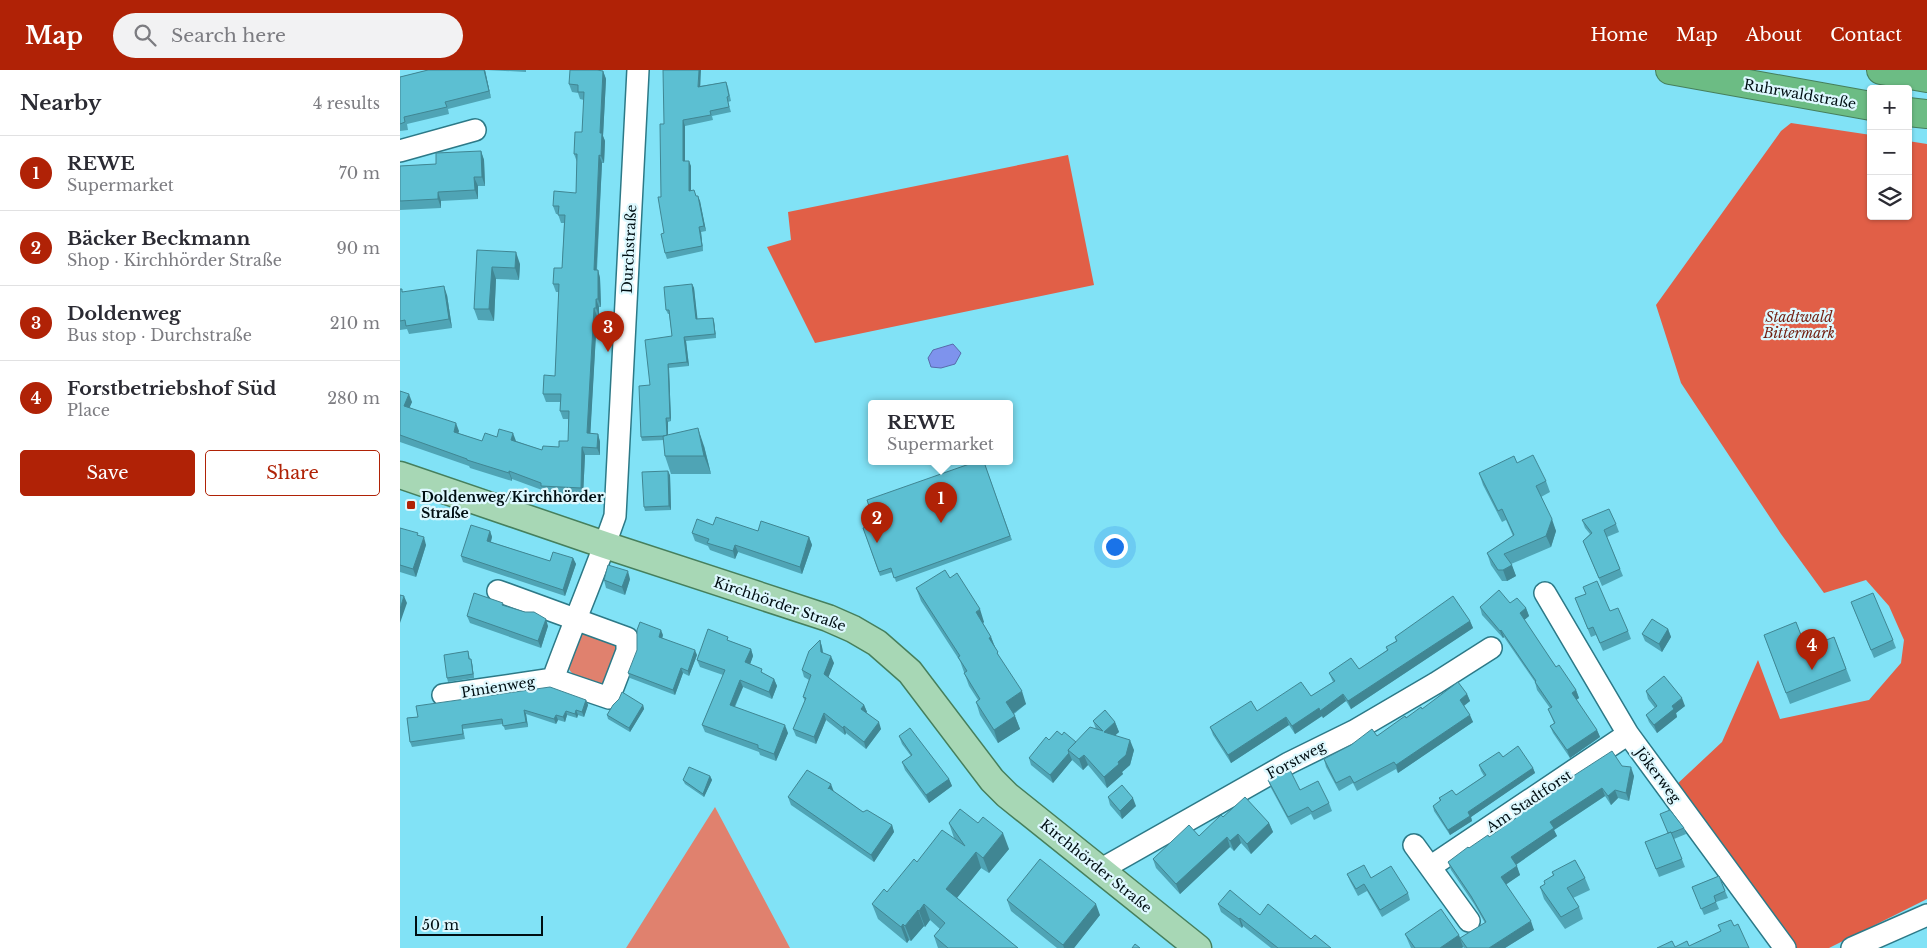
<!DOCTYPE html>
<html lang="en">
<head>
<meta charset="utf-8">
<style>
  :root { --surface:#fff; --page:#f2f2f3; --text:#2b2b33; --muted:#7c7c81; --line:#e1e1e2; --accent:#b02206 }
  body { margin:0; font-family:"Libre Baskerville",serif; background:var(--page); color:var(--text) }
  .controls { position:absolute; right:15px; top:15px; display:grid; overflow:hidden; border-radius:5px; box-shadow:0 1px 4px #0004 }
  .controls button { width:45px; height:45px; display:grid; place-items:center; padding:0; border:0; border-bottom:1px solid var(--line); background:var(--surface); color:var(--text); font:25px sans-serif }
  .scale { position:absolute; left:15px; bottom:12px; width:128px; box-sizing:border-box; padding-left:5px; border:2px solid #000e12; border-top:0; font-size:14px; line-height:18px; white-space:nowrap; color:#000e12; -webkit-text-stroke:4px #ddf8fe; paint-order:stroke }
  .you { position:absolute; left:714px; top:476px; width:18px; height:18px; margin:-12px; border:4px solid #fff; border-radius:50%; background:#1a73e8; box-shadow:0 0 0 8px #1a73e833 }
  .badge { display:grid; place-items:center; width:32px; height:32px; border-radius:50%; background:var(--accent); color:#fff; font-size:16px; font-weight:700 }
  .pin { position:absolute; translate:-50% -41px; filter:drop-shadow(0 1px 2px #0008) }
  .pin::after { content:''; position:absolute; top:26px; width:18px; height:15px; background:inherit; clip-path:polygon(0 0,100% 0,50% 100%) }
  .popup { position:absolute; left:468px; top:330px; width:145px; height:65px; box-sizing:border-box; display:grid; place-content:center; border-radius:5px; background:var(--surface); filter:drop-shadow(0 1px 4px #0005); font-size:16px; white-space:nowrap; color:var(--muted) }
  .popup b { font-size:19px; color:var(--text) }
  .popup::after { content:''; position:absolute; left:50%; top:100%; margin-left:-10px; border:10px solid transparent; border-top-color:var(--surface) }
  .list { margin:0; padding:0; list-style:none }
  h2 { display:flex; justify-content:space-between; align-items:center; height:65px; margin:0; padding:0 20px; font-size:21px }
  h2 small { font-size:16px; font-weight:400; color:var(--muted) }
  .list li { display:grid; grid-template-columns:32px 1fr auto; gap:15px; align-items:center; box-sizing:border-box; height:75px; padding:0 20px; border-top:1px solid var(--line) }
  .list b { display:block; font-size:19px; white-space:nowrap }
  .list p { margin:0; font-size:16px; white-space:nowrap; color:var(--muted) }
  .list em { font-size:16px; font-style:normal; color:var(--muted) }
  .actions { display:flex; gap:10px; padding:15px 20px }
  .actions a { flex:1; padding:11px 0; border:1px solid var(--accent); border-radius:5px; text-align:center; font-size:18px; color:var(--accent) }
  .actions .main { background:var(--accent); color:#fff }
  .icon { flex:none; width:28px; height:28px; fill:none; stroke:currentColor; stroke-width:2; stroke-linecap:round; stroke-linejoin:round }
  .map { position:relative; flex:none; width:1527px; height:878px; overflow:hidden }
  header { display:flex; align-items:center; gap:30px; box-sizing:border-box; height:70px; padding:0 25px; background:var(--accent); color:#fff }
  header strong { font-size:24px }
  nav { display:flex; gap:28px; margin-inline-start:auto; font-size:18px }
  .search { width:350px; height:45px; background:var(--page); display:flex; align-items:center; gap:12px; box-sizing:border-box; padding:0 18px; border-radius:28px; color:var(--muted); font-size:19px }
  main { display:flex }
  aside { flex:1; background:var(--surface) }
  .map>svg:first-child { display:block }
  .green { fill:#e0816e }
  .forest { fill:#e15f47 }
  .water { fill:#7e93ed; stroke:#586bab }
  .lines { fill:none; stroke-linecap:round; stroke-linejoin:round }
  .minor-casing { stroke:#2c7987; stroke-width:24 }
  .major-casing { stroke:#467f5c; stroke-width:29 }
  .highway-casing { stroke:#467f5c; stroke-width:30 }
  .minor { stroke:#fff; stroke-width:21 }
  .major { stroke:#a7d7b5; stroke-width:26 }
  .highway { stroke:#6cbc84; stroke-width:28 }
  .wall { fill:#4fa4b5 }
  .shaded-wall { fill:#408693 }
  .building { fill:#5cbfd2; stroke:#408693 }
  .poi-dot { fill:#b02206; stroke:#ddf8fe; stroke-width:2 }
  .labels { text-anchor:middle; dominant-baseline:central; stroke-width:4.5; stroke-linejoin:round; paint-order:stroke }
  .street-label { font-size:14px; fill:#000e12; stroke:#ddf8fe }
  .park-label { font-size:14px; font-style:italic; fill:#701d0f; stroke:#ddf8fe }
  .poi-label { font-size:14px; font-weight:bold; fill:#000e12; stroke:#ddf8fe; text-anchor:start }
</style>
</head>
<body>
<header>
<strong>Map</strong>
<div class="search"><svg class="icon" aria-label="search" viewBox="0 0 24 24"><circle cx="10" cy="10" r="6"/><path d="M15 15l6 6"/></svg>Search here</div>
<nav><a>Home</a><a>Map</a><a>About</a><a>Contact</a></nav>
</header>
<main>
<aside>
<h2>Nearby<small>4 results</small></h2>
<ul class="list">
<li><span class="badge">1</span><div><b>REWE</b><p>Supermarket</p></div><em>70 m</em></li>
<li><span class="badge">2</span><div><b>Bäcker Beckmann</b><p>Shop · Kirchhörder Straße</p></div><em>90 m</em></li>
<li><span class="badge">3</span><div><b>Doldenweg</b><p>Bus stop · Durchstraße</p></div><em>210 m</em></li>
<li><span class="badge">4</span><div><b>Forstbetriebshof Süd</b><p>Place</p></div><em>280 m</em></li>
</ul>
<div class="actions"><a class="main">Save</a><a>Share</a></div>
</aside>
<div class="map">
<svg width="1527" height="878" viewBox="0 0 1527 878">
  <rect width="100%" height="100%" fill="#81e2f6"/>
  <!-- green -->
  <path class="green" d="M187,561L214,573L217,578L204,614C190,618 172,608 167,595L181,563Z
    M315,737L390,878H226Z"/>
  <!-- forest -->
  <path class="forest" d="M1391,53L1471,65V146H1508V71L1527,74V829L1429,878H1395L1387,861L1275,716L1322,672L1358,590L1380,649L1469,630L1501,593L1504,570L1489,536L1466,510L1424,523L1381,464L1281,313L1256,235L1381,61Z
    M668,85L694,215L415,273L367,177L391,170L388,142Z"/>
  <!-- water -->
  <path class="water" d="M553,274L561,283L555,294L541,298L531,297L528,288L533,280Z"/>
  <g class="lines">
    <defs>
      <path id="minor" d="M0,81L75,60
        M98,521L227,568V581L209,628L153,609
        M1145,523L1228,664L1385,878
        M43,625L153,609C173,554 196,501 215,446L238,0
        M1014,775L1030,797
        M700,800L889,693L954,661L1036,613L1091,578
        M1069,851L1030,797L1228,664
        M1452,878L1527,845"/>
      <path id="major" d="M0,405L205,475L428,548L453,559L477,573L510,602L592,710L607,725L798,878"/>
      <path id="highway" d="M1270,0L1471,36
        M1481,0L1527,8
        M1508,42L1527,44"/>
    </defs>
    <!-- minor casing -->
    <use href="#minor" class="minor-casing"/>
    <!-- major casing -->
    <use href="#major" class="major-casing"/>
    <!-- highway casing -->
    <use href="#highway" class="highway-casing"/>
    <!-- minor -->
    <use href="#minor" class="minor"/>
    <!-- major -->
    <use href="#major" class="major"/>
    <!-- highway -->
    <use href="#highway" class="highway"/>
  </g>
  <!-- wall -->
  <path class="wall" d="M28,0H126V2L85,0L91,28L48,39L49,44L7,54L8,60L0,61V7Z
    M203,1L206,9L203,66L205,71L204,93H202L197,200H198L200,208L201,237H199V246H197L190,364H198L200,372V385H185L183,426L144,424L142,420L112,409V411L70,398L69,396L0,372V321L12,332L9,337L59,361L58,363L82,371L97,367L116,371L142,380L159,377L168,371V349H163L160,341V332H146L143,324L155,306L159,222H156L153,214L162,198L164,153H161L158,144H156L153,136L176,123L177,92L174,84L182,62L184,30L180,29L178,23L172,22L169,14Z
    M326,12L328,17L331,31L328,32L331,42L312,46L313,50L285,56V91L291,96V120L300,131L306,161L301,162L303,181L267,189L265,183L264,163L261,127L264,54L300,16Z
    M81,81L84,90L85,116H78V129L41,131V138L0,140V96L36,94Z
    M77,180L120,194L119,210L96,209L94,251L78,250L74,239Z
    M292,214L294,218L297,249L313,248L314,251L316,268L286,271L289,296L269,298L271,351L268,352V365L304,376L311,404H271L265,386L264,370L242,371L241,367L250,315L272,266L269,244H268L266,240Z
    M0,219L3,222L47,225L52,258L9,264L7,259L0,260Z
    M584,392L612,470L496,512L493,502L480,506L463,458L475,454Z
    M1117,393L1146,411L1150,422L1141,427L1156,461L1151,477L1111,494L1116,506L1107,511H1102L1091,495L1087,483L1113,466L1106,450L1102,452L1083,415L1079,403Z
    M270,405L271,440L245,441L244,437Z
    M1182,450L1216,454L1219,462L1207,467L1223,506L1202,516L1183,471L1190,464L1185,458Z
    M313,455L409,467L412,475L402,504L338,482L335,489L310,480L308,476L295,471L292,463Z
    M0,458L19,466L26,475L16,507L0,502Z
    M90,461L92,467L91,472L150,491L173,488L176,494L165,526L63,492L61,486Z
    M550,508L584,552L583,553L591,567L600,589L626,634L614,644L620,659L598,673L580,645L576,632L578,630L569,616L560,591L521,531L516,518Z
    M230,509L225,525L206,518L204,510Z
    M1183,517L1210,541L1228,561L1231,569L1203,581L1196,565L1191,567L1175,528L1186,524Z
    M1451,532L1493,570L1496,578L1474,588Z
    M1110,533L1126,538L1129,546L1124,550L1156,597L1176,620L1179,628L1176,630L1197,660L1200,667L1170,688L1153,663L1150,656L1154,653L1148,639L1150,638L1137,620L1135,612L1104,567L1103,568L1082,545L1080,537Z
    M104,536L148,556L141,578L70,553L67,546Z
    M1070,551L1073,558L951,639L946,631L923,648L922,646L895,664L889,655L831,693L813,665L810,657L857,641L911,626L933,612L929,603L959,599L987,580L986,577L996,571L995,567Z
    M1268,559L1271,567L1262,582L1245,571L1242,564Z
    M263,565L262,568L297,585L289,606L283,603L275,625L230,608L228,603Z
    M1364,565L1406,578L1434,567L1451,611L1390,634Z
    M420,570L422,577L423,583L434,593L428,607L464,635L467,642H466L481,659L466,679L446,663L445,665L426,650L416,674L396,666L393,659L405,631L403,627L409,610L404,607L402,600Z
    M330,571L351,579L353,586L350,594L364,604L374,609L377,616L372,629L343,617L335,637L388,663L376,691L360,685L359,682L305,662L302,655L323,605L300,597L297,590Z
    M68,581L70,589L72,593L74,608L48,612L47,608Z
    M1246,621L1285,636L1276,643L1277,647L1257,663L1249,652L1246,645L1255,638L1248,629Z
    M1067,624L1070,631L1064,636L1073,652L998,703L996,699L957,721L953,713L939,721L926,697L924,689L977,666L1006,648L1022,639Z
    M186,630L188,635L184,647L178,645L177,648L167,645L165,652L158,650L156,654L126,644L128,657L105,660L103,654L63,659L65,669L12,677L10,672L7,648Z
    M243,635L244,639L230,662L208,649L207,645Z
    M693,651L715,652L719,662L715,665L734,680L730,695L722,702L723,704L707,718L688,695L683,700L672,690L653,713L631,695L629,688L649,670L662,665L676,672L696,659Z
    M499,666L549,709L552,716L529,733L505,700L502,692L511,686L502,674Z
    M1103,687L1133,698L1135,703L1071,747L1072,751L1050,765L1034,741L1033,736L1040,731L1039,728L1056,725L1084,706L1081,701L1079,695Z
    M1222,696L1234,706L1229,731L1218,728L1211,735L1205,726L1154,760L1157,766L1116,795L1120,805L1106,814L1134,860L1105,878H1064L1063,877L1062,878H1011L1005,864L1059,865L1060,868L1085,853L1074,834L1051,800L1048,792L1069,778L1089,767L1116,748L1115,746L1151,724L1150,721Z
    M310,706L312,710L304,727L285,714L283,710Z
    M868,710L900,720L929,733L932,741L914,750L911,744L891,755L871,718Z
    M433,721L463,742L492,755L494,762L474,792L391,735L388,727Z
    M708,727L736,736L722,749L710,735Z
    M823,747L869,753L873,762L851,784L841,773L834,781L830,777L780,824L756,798L753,789L799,766Z
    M549,753L609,779L589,803L581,798L557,828L618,878H538L534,866L540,859L530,850L525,857L524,856L511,871L509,870L507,873L478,849L472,834L487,822L517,792L554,768Z
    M1284,758L1286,764L1274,769L1285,797L1259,807L1245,772Z
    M1152,802L1185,808L1190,820L1173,828L1179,837L1183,849L1165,859L1144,829L1140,817L1145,814L1153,805Z
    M947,804L1008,823L1010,830L982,847L967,821L958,826L950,811Z
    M1319,806L1328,828L1316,832L1319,839L1304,845L1292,817Z
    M607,830L700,845L674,878H657L611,841Z
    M818,834L860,845L931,878H871L843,856L842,858L821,842Z"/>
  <!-- shaded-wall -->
  <path class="shaded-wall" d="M84,0H85L91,28L89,21Z
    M299,0H301L300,22L298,17Z
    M203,1L206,9L203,66L205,71L204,93L201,86L200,63Z
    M283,50L285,56V96L283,91Z
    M81,81L84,90L85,116L82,107Z
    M199,85L202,93L196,208L194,200Z
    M289,91L291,96V126L289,121Z
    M74,107L78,116V129L75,120Z
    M38,122L41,131V138L38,129Z
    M298,126L300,131L306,161L304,156Z
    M299,157L301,162L303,181L302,176Z
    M116,182L120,194L119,210L115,198Z
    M92,197L96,209L94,251L89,239Z
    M198,200L200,208L201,237L198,229Z
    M292,214L294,218L298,253L296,249Z
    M44,216L47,225L52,258L49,249Z
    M196,229L199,237V246L196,238Z
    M194,238L197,246L190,371L187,363Z
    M313,248L314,251L316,268L315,264Z
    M284,267L286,271L289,296L287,292Z
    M268,294L269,298L271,351L270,348Z
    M9,324L12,332L7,344L4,336Z
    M266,348L268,352V370L267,366Z
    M56,353L59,361L56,370L54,362Z
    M298,358L304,376L311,404L304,386Z
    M113,363L116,371L114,377L111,370Z
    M198,364L200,372V385L197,378Z
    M182,377L185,385L183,426L181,418Z
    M109,401L112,409V411L109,403Z
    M268,401L270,405L271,440L269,436Z
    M1152,449L1156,461L1151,477L1146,466Z
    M90,461L92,467L89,477L87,471Z
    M24,467L26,475L16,507L13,499Z
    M409,467L412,475L402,504L400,497Z
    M335,475L338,482L335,489L333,481Z
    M173,488L176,494L165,526L163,520Z
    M1112,495L1116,506L1107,511L1103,500Z
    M228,501L230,509L225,525L222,517Z
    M4,526L7,533L0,553V539Z
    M1126,538L1129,546L1123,551L1120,543Z
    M580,539L584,552L581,555L576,542Z
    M146,549L148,556L141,578L138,571Z
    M1070,551L1073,558L951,639L948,631Z
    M1268,559L1271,567L1262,582L1259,574Z
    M261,560L263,565L261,572L259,567Z
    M1101,560L1104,567L1103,568L1100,561Z
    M591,567L596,580L589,568Z
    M420,570L422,577L424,589L421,582Z
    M351,579L353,586L348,600L345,592Z
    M295,580L297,585L289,606L288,601Z
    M431,586L434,593L427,611L424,604Z
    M71,589L72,593L74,608L73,604Z
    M281,598L283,603L275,625L273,620Z
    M374,609L377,616L372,629L369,622Z
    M340,610L343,617L332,642L330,635Z
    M1176,620L1179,628L1175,631L1172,623Z
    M622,621L626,634L611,645L606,632Z
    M943,624L946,631L923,648L920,641Z
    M1067,624L1070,631L1062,637L1060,630Z
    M1282,628L1285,636L1276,643L1277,647L1257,663L1254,655L1272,636Z
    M186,630L188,635L184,647L182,642Z
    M243,635L244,639L230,662L229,658Z
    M464,635L467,642L464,645L461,639Z
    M919,638L922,646L895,664L892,656Z
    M124,640L126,644L128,657L126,652Z
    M176,640L178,645L177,648L175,644Z
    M166,641L167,645L165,652L163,647Z
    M424,643L426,650L416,674L414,667Z
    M156,645L158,650L156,654L154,649Z
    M1070,645L1073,652L998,703L996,695Z
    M615,646L620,659L598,673L594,660Z
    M886,647L889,655L831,693L828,685Z
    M479,652L481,659L466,679L464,672Z
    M715,652L719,662L708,672L704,662Z
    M385,655L388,663L376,691L374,684Z
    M444,656L446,663L445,665L443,658Z
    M1197,660L1200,667L1170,688L1167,680Z
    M730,670L734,680L730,695L722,702L723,704L707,718L704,707L718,692Z
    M669,683L672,690L653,713L650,705Z
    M684,685L688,695L683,700L679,689Z
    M1231,697L1234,706L1229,731L1226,723Z
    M1133,698L1135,703L1071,747L1072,751L1050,765L1048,760L1068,742Z
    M310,706L312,710L304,727L303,724Z
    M549,709L552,716L529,733L526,725Z
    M431,714L434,722L428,719Z
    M1202,718L1205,726L1154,760L1157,766L1114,796L1111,787L1150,752Z
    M1215,720L1218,728L1211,735L1208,726Z
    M733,728L736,736L722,749L720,741Z
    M869,753L873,762L851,784L847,774Z
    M492,755L494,762L474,792L471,785Z
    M603,763L609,779L589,803L583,788Z
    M838,764L841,773L834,781L830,771Z
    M827,767L830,777L780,824L776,814Z
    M576,782L581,798L552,834L546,819Z
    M1117,796L1120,805L1104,816L1101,807Z
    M524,834L530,850L525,857L519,841Z
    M696,834L700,845L674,878H664L663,875Z
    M518,840L524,856L511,871L505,856Z
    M840,848L843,856L842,858L839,849Z
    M1131,851L1134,860L1105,878H1089Z
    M503,854L509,870L507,873L501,857Z
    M1059,865L1063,877L1062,878H1040Z"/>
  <!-- building -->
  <path class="building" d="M28,0H84L89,21L45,32L47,37L4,47L5,52L0,54V7Z
    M170,0H197L203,1L200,63H202L201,86L199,85L194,200H198V229H196V238H194L187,363L198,364L197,378L182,377L181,418L141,416V413L109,401V403L67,390V389L0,365V321L9,324L4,336L56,353L54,362L82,371L85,363L97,367L99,359L113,363L111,370L142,380L143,376L159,377V371H168L169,341H160L161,324H143L144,305L155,306L159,214H153L154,198H162L165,145H158L159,136H153L154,121L176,123L177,84H174L175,62H182L184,22H178V15L169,14Z
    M263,0H299L298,17L326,12L329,26L327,27L329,37L310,41L311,45L283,50V91H289V121L294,120L296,126H298L304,156L299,157L302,176L265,183L261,164L264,163L258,127H261L260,54H264Z
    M81,81L82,107H74L75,120L38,122V129L0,131V96L36,94V83Z
    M77,180L116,182L115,198L92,197L89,239H74Z
    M292,214L296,249L313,248L315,264L284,267L287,292L268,294L270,348H266L267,365L264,366L241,367L239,316L250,315L245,270L272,266L269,240H266L264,217Z
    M44,216L49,249L6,256L5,250L0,251V219H2V222Z
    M298,358L304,386H265L263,366Z
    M1133,385L1146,411L1136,416L1152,449L1146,466L1104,484L1112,495L1103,500H1098L1087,483L1114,465L1102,439L1098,441L1079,403L1114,386L1117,393Z
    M575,392H584L610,466L494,508L491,498L479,502L463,458L475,454L467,430Z
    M268,401L269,436L244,437L242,402Z
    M1209,439L1216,454L1204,460L1220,499L1199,508L1183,471L1192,463L1182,450Z
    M316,447L358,461L361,451L409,467L400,497L335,475L333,481L307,473L309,469L292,463L297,449L313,455Z
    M71,455L90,461L87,471L150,491L153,482L173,488L163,520L61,486Z
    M0,458L18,463L17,465L24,467L13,499L0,495Z
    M208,495L228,501L222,517L204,510Z
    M545,500L550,508L557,503L580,539L576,542L591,567L589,568L598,582L597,583L622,621L606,632L615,646L594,660L576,632L580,629L564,603L567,601L558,587L560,586L516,518Z
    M1197,511L1210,541L1218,538L1228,561L1200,573L1193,557L1188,559L1175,528L1186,524L1183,517Z
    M1099,520L1110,533L1117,528L1126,538L1120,543L1156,597L1159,595L1176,620L1172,623L1197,660L1167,680L1150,656L1155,653L1148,639L1152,637L1135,612L1136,611L1101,560L1100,561L1080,537Z
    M74,523L103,533L102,535L125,542H134L146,549L138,571L67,546Z
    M1473,523L1493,570L1471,580L1451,532Z
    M0,525L4,526L0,539Z
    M1053,526L1070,551L948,631L943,624L920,641L919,638L892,656L886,647L828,685L810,657L851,631L857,641L901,612L911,626L935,611L929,603L951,588L959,599L988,580L986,577L997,571L995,567Z
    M1252,549L1268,559L1259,574L1242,564Z
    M240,552L261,560L259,567L295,580L288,601L281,598L273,620L228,603L237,580V560Z
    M1396,552L1406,578L1434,567L1446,599L1386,623L1364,565Z
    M308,559L328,567L327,570L351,579L345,592L362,599L361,602L374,609L369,622L340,610L330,635L385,655L374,684L358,678V675L302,655L325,600L297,590Z
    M420,570L421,582L431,586L424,604L464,635L461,639L479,652L464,672L444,656L443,658L424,643L414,667L393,659L406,628L403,627L411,605L402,600L409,581Z
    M68,581L69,589H71L73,604L47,608L44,585Z
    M1264,606L1282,628L1272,636L1274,639L1254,655L1246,645L1257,636L1246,621Z
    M1058,612L1067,624L1060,630L1070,645L996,695L994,692L954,713L950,706L936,713L924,689L951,675L972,659L977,666L1005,646L1006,648L1021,637L1022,639Z
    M150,617L186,630L182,642L176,640L175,644L166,641L163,647L156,645L154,649L124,640L126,652L103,656L102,649L62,655L63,664L10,672L7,648L18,647L16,636Z
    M222,622L243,635L229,658L207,645L213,635L219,629Z
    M705,640L715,652L704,662L730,670L726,685L718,692L719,694L704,707L684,685L679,689L668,680L690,657L703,661L693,651Z
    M510,658L549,709L526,725L502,692L512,685L499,666Z
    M657,661L662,665L664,662L676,672L668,680L669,683L650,705L629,688L646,667L649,670Z
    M1118,676L1133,698L1068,742L1070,746L1048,760L1033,736L1041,730L1039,728L1052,720L1056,725L1086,705L1079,695L1099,682L1103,687Z
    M1212,681L1222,696L1231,697L1226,723L1215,720L1208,726L1202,718L1150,752L1154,758L1111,787L1117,796L1101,807L1131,851L1089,878H1067L1060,868L1086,852L1071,826L1048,792L1068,777L1069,778L1088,765L1089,767L1116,748L1115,746L1152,723L1150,721Z
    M289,697L310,706L303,724L283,710Z
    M889,698L900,720L918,711L929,733L912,742L908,737L888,747L868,710Z
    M407,700L431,714L428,719L429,718L463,742L467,740L492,755L471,785L388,727Z
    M722,715L733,728L720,741L708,727Z
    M845,727L869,753L847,774L838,764L830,771L827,767L776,814L753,789L789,755L799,766L821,745L823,747Z
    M560,739L578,753L583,747L603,763L583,788L576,782L546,819L618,878H548L534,866L545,853L524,834L519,841L518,840L505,856L503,854L501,857L472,834L484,819L487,822L514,789L517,792L542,760L565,776L549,753Z
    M1270,740L1284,758L1271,763V762L1268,763L1260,744Z
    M1271,762L1282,789L1256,799L1245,772Z
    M640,789L696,834L663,875L607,830Z
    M1175,790L1185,808L1167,818L1179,837L1161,847L1140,817L1145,814L1144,811L1154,805L1152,802Z
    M964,795L971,808L991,796L1008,823L980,840L964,814L956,819L947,804Z
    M1319,806L1325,821L1314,826L1316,832L1301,839L1292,817Z
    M830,820L860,845L868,834L911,869L915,865L931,878H878L840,848L839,849L818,834Z
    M1041,839L1059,865L1040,878H1015L1005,864Z
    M1331,850L1334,856L1338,854L1349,878H1257L1272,871L1275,877L1287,871L1289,876L1321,861L1318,855Z
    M735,874L740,878H732Z"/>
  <!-- markers -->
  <rect class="poi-dot" x="6" y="430" width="10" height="10" rx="2.5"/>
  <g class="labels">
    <!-- street labels -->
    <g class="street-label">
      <text transform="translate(1400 24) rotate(10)">Ruhrwaldstraße</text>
      <text transform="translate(229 179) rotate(-87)">Durchstraße</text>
      <text transform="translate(380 534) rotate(19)">Kirchhörder Straße</text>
      <text transform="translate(98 617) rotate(-9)">Pinienweg</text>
      <text transform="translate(896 690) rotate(-28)">Forstweg</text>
      <text transform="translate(1258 705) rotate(53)">Jökerweg</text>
      <text transform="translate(1129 731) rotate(-34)">Am Stadtforst</text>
      <text transform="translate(696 796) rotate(39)">Kirchhörder Straße</text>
    </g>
    <!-- park labels -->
    <g class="park-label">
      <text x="1399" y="247">Stadtwald<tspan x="1399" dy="16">Bittermark</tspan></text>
    </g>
    <!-- poi labels -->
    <g class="poi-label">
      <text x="21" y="427">Doldenweg/Kirchhörder<tspan x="21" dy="16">Straße</tspan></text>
    </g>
  </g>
</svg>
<div class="controls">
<button>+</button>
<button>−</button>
<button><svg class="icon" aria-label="layers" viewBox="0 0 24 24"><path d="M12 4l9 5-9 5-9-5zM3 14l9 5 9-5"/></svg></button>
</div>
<div class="scale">50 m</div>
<div class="you"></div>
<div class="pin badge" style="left:541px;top:453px">1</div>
<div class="popup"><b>REWE</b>Supermarket</div>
<div class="pin badge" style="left:477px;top:473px">2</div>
<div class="pin badge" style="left:208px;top:282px">3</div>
<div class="pin badge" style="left:1412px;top:600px">4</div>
</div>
</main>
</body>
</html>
